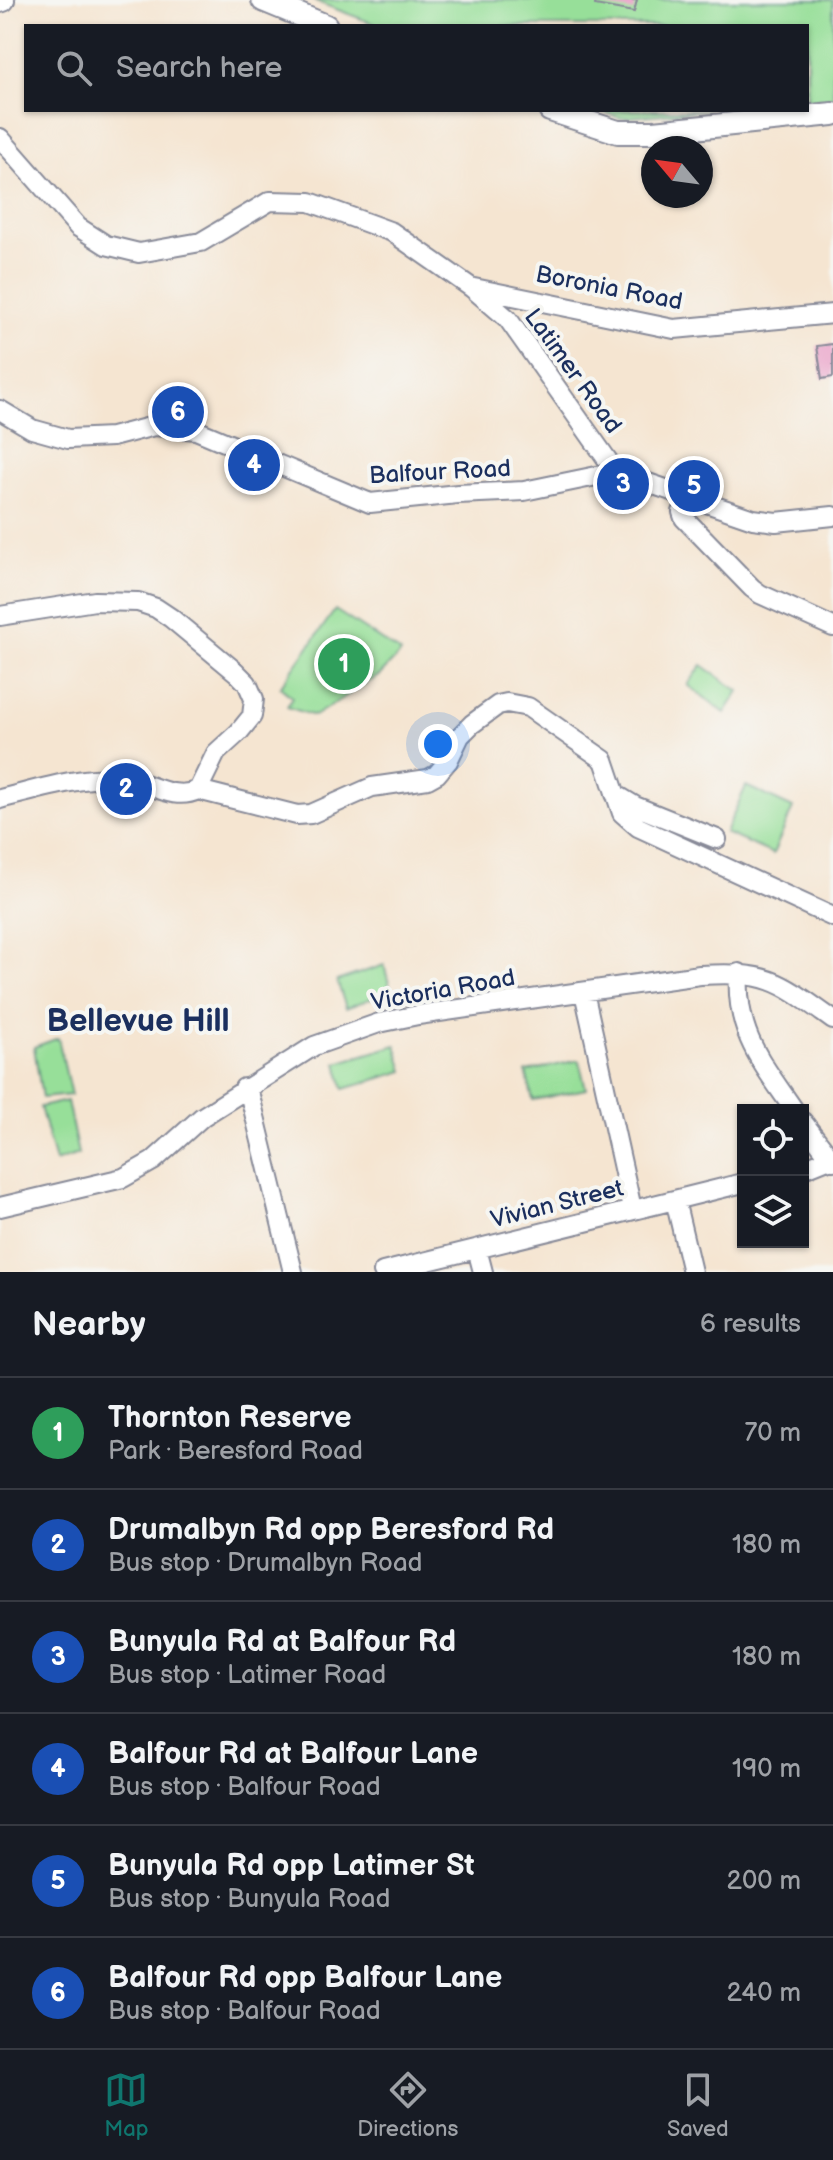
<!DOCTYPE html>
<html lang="en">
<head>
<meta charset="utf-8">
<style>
  :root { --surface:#171b24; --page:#242831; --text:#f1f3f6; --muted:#9ea1a6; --line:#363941; --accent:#0f766e }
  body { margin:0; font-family:"Balsamiq Sans",sans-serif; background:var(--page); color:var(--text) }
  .controls { position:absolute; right:24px; bottom:24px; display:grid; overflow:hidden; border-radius:0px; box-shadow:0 2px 6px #0004 }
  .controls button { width:72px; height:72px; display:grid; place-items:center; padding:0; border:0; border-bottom:2px solid var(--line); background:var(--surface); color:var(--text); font:40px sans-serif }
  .compass { position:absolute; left:641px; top:136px; width:72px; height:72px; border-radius:50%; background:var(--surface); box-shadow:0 2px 6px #0004; rotate:299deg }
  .you { position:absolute; left:438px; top:744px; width:28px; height:28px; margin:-20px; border:6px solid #fff; border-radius:50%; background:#1a73e8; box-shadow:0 0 0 12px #1a73e833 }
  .badge { display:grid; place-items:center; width:52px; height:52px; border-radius:50%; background:var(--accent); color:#fff; font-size:26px; font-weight:700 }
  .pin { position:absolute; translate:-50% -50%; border:4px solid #fff; box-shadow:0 2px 8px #0006 }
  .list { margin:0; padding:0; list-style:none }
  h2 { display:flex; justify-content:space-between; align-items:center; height:104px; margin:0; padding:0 32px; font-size:34px }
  h2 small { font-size:26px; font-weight:400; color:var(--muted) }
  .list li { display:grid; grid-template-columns:52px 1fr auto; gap:24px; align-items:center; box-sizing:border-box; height:112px; padding:0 32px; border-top:2px solid var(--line) }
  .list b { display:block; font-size:30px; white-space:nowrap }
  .list p { margin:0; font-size:26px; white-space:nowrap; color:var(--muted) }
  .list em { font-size:26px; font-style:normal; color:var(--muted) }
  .icon { flex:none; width:44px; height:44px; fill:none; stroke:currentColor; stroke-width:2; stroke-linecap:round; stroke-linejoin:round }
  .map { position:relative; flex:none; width:833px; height:1272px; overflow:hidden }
  .search { position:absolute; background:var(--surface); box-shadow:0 2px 6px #0004; left:24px; right:24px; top:24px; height:88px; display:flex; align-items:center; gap:20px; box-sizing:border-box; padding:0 28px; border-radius:0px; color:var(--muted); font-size:30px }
  .sheet { height:776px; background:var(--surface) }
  nav { display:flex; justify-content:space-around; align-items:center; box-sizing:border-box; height:112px; border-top:2px solid var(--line); background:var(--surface); font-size:22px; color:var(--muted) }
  nav a { display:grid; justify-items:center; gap:4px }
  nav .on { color:var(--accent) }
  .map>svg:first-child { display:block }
  .green { fill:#97df99; stroke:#59877c; stroke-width:2 }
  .building { fill:#e99cc6 }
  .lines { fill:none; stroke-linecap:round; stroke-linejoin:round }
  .minor-casing { stroke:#888a98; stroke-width:22 }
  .major-casing { stroke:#888a98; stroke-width:26 }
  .minor { stroke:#fff; stroke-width:18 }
  .major { stroke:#fff; stroke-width:22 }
  .labels { text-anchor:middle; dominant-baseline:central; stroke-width:8; stroke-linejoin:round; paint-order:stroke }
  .street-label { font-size:24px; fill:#1b2f5e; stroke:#f6f6f2 }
  .district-label { font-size:32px; font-weight:bold; fill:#1b2f5e; stroke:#f6f6f2 }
</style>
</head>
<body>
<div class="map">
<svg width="833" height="1272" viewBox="0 0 833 1272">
  <rect width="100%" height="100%" fill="#f6f6f2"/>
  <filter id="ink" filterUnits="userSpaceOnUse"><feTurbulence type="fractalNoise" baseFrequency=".0125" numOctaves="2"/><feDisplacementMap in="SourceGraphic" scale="16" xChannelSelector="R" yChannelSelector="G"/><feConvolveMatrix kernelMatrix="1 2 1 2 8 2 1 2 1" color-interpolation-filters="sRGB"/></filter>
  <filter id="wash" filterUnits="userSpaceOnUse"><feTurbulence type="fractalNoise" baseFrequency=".006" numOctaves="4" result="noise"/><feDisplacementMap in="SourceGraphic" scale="32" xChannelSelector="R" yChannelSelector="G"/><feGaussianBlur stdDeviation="1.8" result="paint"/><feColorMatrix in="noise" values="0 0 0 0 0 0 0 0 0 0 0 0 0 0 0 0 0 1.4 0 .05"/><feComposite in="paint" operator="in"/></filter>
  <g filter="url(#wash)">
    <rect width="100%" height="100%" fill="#f5e5d1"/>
    <!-- green -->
    <path class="green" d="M312,0H833V98L807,101V26H380Z
      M599,110H709L620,118Z
      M335,610L401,653L380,675L314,716L287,707L292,697L280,687Z
      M702,665L739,691L725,713L688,685Z
      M746,786L793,808L773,854L725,833Z
      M384,965L391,991L346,1008L337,981Z
      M58,1038L71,1095L42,1098L34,1047Z
      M396,1045L404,1071L344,1089L337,1063Z
      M579,1060L586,1089L533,1100L526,1072Z
      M67,1101L78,1154L55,1162L40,1107Z"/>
    <g id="blocks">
      <!-- building -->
      <path class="building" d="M596,0H637L634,12L595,5Z
        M833,344V377L822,379L817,346Z"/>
    </g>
  </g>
  <g filter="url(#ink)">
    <use href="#blocks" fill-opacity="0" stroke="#888a98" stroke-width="2"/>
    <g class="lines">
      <defs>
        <path id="minor" d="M0,138L78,227L106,245L139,253L201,242L270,201L310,202L392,232L472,288L508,319L616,472L753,519L776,522L833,516
          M474,288L674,329L833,314
          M0,410L32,429L68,439L112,437L154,426L196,430L370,503L458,494L524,491L616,472
          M688,497L682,512L684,518L752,588L760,594L833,627
          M0,616L95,601L138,602L156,608L171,618L236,672L247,683L254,699L252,716L239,732L216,753L198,790
          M615,794L635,806L717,839
          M0,799C41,789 82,775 125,779C150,782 173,802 198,790L297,815L311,814L372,787L428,779L437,774L448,761L460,736L472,724L498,705L507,703L528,707L604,760L622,813L638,827L833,917
          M739,973C735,1033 762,1063 794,1110
          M584,992L632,1209
          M244,1088L250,1096L293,1272
          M803,1122L833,1161
          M803,1169L830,1158
          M675,1200L692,1272
          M0,1207L123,1178L153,1161L202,1117L314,1046L379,1023L418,1015L700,975C769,971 779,981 833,1020
          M477,1249L483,1272
          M383,1272L743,1183"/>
        <path id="major" d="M263,0L326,26
          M0,1L3,0
          M550,110L618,132H654L833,114"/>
      </defs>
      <!-- minor casing -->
      <use href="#minor" class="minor-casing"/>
      <!-- major casing -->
      <use href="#major" class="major-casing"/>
      <!-- minor -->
      <use href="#minor" class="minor"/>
      <!-- major -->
      <use href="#major" class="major"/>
    </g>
  </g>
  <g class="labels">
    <!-- street labels -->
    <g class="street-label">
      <text transform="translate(609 288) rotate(11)">Boronia Road</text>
      <text transform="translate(573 371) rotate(54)">Latimer Road</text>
      <text transform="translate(440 472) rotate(-3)">Balfour Road</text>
      <text transform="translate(443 990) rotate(-10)">Victoria Road</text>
      <text transform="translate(557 1204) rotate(-14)">Vivian Street</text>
    </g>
    <!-- district labels -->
    <g class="district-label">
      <text x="138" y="1021">Bellevue Hill</text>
    </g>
  </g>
</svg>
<div class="controls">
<button><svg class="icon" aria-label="locate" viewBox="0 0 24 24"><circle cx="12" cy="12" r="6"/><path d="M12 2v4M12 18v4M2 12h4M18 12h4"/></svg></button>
<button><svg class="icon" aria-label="layers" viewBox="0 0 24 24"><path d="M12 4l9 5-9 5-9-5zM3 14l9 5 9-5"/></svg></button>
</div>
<svg class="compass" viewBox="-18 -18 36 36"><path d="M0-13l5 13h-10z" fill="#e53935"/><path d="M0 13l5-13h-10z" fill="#9ea1a6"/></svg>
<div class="you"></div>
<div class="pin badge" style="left:344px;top:664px;background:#2e9e5b">1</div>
<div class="pin badge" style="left:126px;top:789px;background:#1a4fb4">2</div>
<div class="pin badge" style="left:623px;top:484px;background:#1a4fb4">3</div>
<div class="pin badge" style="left:254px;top:465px;background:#1a4fb4">4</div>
<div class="pin badge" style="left:694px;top:486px;background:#1a4fb4">5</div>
<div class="pin badge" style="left:178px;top:412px;background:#1a4fb4">6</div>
<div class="search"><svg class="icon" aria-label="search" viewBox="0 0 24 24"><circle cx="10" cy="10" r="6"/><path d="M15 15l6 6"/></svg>Search here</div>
</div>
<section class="sheet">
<h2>Nearby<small>6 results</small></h2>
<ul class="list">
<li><span class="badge" style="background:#2e9e5b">1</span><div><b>Thornton Reserve</b><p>Park · Beresford Road</p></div><em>70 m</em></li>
<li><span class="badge" style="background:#1a4fb4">2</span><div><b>Drumalbyn Rd opp Beresford Rd</b><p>Bus stop · Drumalbyn Road</p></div><em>180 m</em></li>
<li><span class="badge" style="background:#1a4fb4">3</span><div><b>Bunyula Rd at Balfour Rd</b><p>Bus stop · Latimer Road</p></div><em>180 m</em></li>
<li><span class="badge" style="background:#1a4fb4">4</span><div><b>Balfour Rd at Balfour Lane</b><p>Bus stop · Balfour Road</p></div><em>190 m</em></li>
<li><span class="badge" style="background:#1a4fb4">5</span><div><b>Bunyula Rd opp Latimer St</b><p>Bus stop · Bunyula Road</p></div><em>200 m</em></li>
<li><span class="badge" style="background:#1a4fb4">6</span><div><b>Balfour Rd opp Balfour Lane</b><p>Bus stop · Balfour Road</p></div><em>240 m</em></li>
</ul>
</section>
<nav>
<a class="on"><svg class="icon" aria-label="map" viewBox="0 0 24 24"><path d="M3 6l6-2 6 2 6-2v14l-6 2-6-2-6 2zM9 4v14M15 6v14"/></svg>Map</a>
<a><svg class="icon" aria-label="directions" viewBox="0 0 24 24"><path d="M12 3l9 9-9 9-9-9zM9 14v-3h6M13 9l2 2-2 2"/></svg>Directions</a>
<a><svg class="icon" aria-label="saved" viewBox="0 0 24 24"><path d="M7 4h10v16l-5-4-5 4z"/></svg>Saved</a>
</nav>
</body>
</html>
